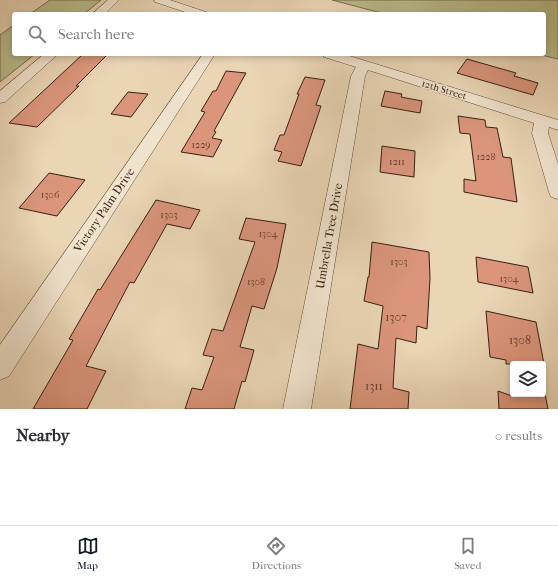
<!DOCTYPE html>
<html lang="en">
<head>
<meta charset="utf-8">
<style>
  :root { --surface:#fff; --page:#f7f7f7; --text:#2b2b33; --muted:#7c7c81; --line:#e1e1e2; --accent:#111827 }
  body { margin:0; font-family:"IM FELL French Canon",serif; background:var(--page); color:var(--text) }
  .controls { position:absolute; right:12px; bottom:12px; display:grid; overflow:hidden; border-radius:4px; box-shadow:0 2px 6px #0003 }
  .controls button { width:36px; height:36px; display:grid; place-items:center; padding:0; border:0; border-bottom:1px solid var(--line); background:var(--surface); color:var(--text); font:20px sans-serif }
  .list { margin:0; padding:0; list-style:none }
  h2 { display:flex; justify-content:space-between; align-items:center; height:52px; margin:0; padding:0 16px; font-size:17px }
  h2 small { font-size:13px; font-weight:400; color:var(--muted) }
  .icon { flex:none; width:22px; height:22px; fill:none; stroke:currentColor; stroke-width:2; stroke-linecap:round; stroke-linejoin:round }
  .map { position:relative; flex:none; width:558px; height:409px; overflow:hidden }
  .search { position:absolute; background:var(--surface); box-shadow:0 2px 6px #0003; left:12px; right:12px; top:12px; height:44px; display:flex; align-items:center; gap:10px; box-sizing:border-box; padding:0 14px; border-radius:4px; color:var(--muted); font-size:15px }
  .sheet { height:116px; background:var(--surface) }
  nav { display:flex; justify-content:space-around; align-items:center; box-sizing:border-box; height:56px; border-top:1px solid var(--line); background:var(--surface); font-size:11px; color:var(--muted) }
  nav a { display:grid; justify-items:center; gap:2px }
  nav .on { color:var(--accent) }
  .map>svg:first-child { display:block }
  .green { fill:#bbbc8b; stroke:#7a6e4e }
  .building { fill:#da957b; stroke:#392011 }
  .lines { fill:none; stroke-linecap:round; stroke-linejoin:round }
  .minor-casing { stroke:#654d3a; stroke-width:1 }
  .minor { fill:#f1e4cf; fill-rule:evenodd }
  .labels { text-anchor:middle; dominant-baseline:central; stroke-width:3; stroke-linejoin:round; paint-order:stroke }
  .far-street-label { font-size:10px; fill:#392011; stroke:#f1e4cf }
  .number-label { font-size:10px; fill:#613d2c }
  .street-label { font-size:12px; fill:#392011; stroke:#f1e4cf }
  .near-number-label { font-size:12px; fill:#613d2c }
</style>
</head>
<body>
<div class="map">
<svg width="558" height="409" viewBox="0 0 558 409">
  <rect width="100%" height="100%" fill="#ead5b5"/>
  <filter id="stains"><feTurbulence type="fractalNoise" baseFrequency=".005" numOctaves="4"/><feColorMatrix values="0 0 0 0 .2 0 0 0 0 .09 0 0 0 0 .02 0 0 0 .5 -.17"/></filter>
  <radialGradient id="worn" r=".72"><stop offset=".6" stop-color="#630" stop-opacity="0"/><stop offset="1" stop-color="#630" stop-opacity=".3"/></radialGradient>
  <!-- green -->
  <path class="green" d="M50,0H101L84,14H30Z
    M332,0H558V59L537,54H544V14H385Z
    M14,25V54H35L0,82V35Z"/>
  <!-- building -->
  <path class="building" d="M83,54H108L76,86H79L37,127L9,123Z
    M467,59L516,73L514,76L538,83L533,95L457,73Z
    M226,71L246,73L214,131L216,132L212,138L222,140L213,157L181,152L205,112L201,111L213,91H216Z
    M305,77L325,80L316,105L321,106L301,166L278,161L282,152L274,150L280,135H284L299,94H297Z
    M385,91L402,94L401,97L422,101L420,113L381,106Z
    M128,92L148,94L131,117L111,114Z
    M458,116L485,120L486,127L497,128L503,157L511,158L517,202L464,192V179L476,181L470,134L460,133Z
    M382,146L415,151L414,177L380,172Z
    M49,173L85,180L57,216L19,208Z
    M156,200L200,210L190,229L167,224L134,283L130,282L86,366L106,371L87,409H33L73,340L69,339L98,289L100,290Z
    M246,218L286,224L277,268L264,309L252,306L240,347L254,350L245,382L242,381L234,409H185L192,388L202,390L214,357L203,355L212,329L223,331L255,242L239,239Z
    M372,242L429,252L430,278L427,329L417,326L416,343L396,338L393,388L409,392L408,409H350L358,344L378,349L383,306L364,301L368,277H369Z
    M476,257L528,267L533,293L478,282Z
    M486,311L536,322L544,364H506V360L490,357Z
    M498,391L509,395L545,394L548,409H499Z"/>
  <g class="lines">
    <defs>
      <path id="minor" d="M108,0H119L105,14H92Z
        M154,0H170L206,12L208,14H191L155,2Z
        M44,54H58L5,102L0,103V91Z
        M203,54H215L9,376L0,380V345Z
        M323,54H343L558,120V130L549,127L548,133L558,164V199L551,197L549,192L532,133L534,123L368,70L365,76L311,409H283L351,76L356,67L324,57Z"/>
    </defs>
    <!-- minor casing -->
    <use href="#minor" class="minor-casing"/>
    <!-- minor -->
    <use href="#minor" class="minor"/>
  </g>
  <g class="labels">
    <!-- far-street labels -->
    <g class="far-street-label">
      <text transform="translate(444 90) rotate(17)">12th Street</text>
    </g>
    <!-- number labels -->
    <g class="number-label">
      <text x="201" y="145">1229</text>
      <text x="486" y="157">1228</text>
      <text x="397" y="162">1211</text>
      <text x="50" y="195">1306</text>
      <text x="169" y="215">1303</text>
      <text x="268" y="234">1304</text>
      <text x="399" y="262">1303</text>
      <text x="509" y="279">1304</text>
      <text x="256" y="282">1308</text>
    </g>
    <!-- street labels -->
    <g class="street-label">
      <text transform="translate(104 210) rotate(-56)">Victory Palm Drive</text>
      <text transform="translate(329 236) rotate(-80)">Umbrella Tree Drive</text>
    </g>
    <!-- near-number labels -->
    <g class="near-number-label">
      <text x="396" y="317">1307</text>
      <text x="520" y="340">1308</text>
      <text x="374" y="386">1311</text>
    </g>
  </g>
  <rect width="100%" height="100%" filter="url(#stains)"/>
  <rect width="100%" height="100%" fill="url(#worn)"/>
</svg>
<div class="controls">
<button><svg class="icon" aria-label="layers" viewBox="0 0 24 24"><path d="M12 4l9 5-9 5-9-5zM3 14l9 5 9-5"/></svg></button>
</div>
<div class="search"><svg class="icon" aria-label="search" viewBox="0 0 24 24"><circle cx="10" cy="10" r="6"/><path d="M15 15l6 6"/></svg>Search here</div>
</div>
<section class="sheet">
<h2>Nearby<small>0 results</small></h2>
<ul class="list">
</ul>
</section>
<nav>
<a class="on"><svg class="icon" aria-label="map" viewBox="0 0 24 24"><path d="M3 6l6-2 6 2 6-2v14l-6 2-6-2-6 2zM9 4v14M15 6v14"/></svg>Map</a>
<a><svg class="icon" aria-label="directions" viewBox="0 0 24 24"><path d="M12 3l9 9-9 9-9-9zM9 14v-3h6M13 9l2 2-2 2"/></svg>Directions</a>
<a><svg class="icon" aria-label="saved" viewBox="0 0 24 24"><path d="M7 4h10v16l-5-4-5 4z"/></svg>Saved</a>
</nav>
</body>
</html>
